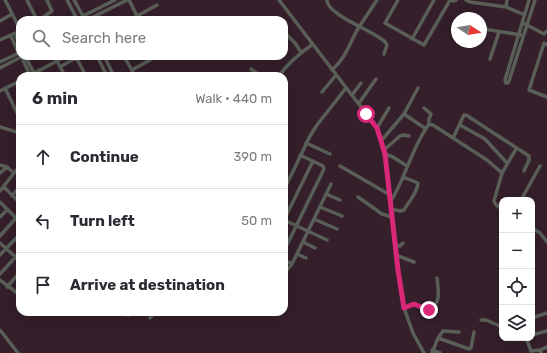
<!DOCTYPE html>
<html lang="en">
<head>
<meta charset="utf-8">
<style>
  :root { --surface:#fff; --page:#f2f2f3; --text:#2b2b33; --muted:#7c7c81; --line:#e1e1e2 }
  body { margin:0; font-family:Rubik,sans-serif; background:var(--page); color:var(--text) }
  .controls { position:absolute; right:12px; bottom:12px; display:grid; overflow:hidden; border-radius:8px; box-shadow:0 4px 16px #0002 }
  .controls button { width:36px; height:36px; display:grid; place-items:center; padding:0; border:0; border-bottom:1px solid var(--line); background:var(--surface); color:var(--text); font:20px sans-serif }
  .compass { position:absolute; left:451px; top:12px; width:36px; height:36px; border-radius:50%; background:var(--surface); box-shadow:0 4px 16px #0002; rotate:102deg }
  .stop { position:absolute; width:12px; height:12px; margin:-9px; border:3px solid #db2777; border-radius:50%; background:#fff }
  .stop.end { background:#db2777; border-color:#fff; box-shadow:0 1px 4px #0008 }
  .list { margin:0; padding:0; list-style:none }
  h2 { display:flex; justify-content:space-between; align-items:center; height:52px; margin:0; padding:0 16px; font-size:17px }
  h2 small { font-size:13px; font-weight:400; color:var(--muted) }
  .list li { display:grid; grid-template-columns:26px 1fr auto; gap:12px; align-items:center; box-sizing:border-box; height:64px; padding:0 16px; border-top:1px solid var(--line) }
  .list b { display:block; font-size:15px; white-space:nowrap }
  .list em { font-size:13px; font-style:normal; color:var(--muted) }
  .icon { flex:none; width:22px; height:22px; fill:none; stroke:currentColor; stroke-width:2; stroke-linecap:round; stroke-linejoin:round }
  .map { position:relative; flex:none; width:547px; height:353px; overflow:hidden }
  .search { position:absolute; background:var(--surface); box-shadow:0 4px 16px #0002; left:16px; top:16px; width:272px; height:44px; display:flex; align-items:center; gap:10px; box-sizing:border-box; padding:0 14px; border-radius:12px; color:var(--muted); font-size:15px }
  .panel { position:absolute; background:var(--surface); box-shadow:0 4px 16px #0002; left:16px; top:72px; width:272px; height:244px; border-radius:12px }
  .map>svg:first-child { display:block }
  .lines { fill:none; stroke-linecap:round; stroke-linejoin:round }
  .minor { stroke:#595f56; stroke-width:3.5 }
  .route { stroke:#db2777; stroke-width:5 }
</style>
</head>
<body>
<div class="map">
<svg width="547" height="353" viewBox="0 0 547 353">
  <rect width="100%" height="100%" fill="#341f2b"/>
  <g class="lines">
    <!-- minor -->
    <path class="minor" d="M5,0L20,29
      M27,0L37,20
      M67,0L77,19
      M74,0L83,16
      M279,0L377,128L385,154L387,171L398,270L404,308L413,333L424,353
      M398,0L385,23L424,45L450,0
      M450,0L453,1L456,0
      M466,0L470,2L506,7L507,0
      M529,0L505,80L506,83H508L509,81L535,0
      M327,1C330,18 384,34 387,45L384,54
      M506,7L525,15
      M83,16L115,0
      M137,16L157,5
      M39,20L52,11L47,0
      M87,20L127,0
      M129,20L137,16L129,0
      M0,21L12,14
      M525,24L544,34L547,31
      M481,31L482,30L484,29L521,35
      M284,32L295,43L301,52
      M15,34L20,46
      M11,36L18,52
      M412,39L434,0
      M0,40L20,31
      M477,44L478,42
      M547,45L544,43L529,90L547,97
      M25,56L34,73
      M97,56L107,76
      M104,56L114,76
      M124,56L135,76
      M22,58L30,75
      M490,59L499,32
      M57,61L66,56
      M0,62L17,54
      M60,67L74,59H77L86,76
      M0,68L19,58
      M251,69L261,76
      M39,70L42,76
      M132,70L150,60L152,56
      M332,70C346,58 350,42 359,27C365,18 371,9 377,0
      M29,76L57,61L65,76
      M279,76C288,63 300,53 313,44
      M5,88L20,119
      M0,91L20,81
      M322,92L336,75
      M352,95L361,83
      M359,103L376,79
      M424,108L431,114L429,119V124
      M404,114L426,129
      M460,125L485,139L507,163
      M0,127L20,133
      M377,128L389,108
      M453,138L464,115H466L529,156V160L524,171
      M381,141L404,114L418,88
      M306,143L330,154
      M384,150L400,136L403,135L409,136
      M385,154L393,157L407,166
      M0,165L7,167L14,173
      M340,166L390,195
      M0,173L7,167
      M4,187L20,203
      M284,190L310,136L317,125L346,88
      M0,191L18,168
      M326,194L340,200
      M12,196L20,186
      M358,197L382,214L392,217
      M521,200L540,166
      M391,201C406,177 412,147 429,124L433,125L487,160L502,173
      M0,202L20,222
      M320,207L342,216
      M391,209L400,211L404,210C409,201 417,194 418,183L403,177
      M502,209L496,205L494,201L502,173L516,149
      M0,217L7,210
      M314,219L337,229
      M284,220L313,161
      M284,220L327,240
      M532,228L540,233L547,242
      M0,236L16,218
      M303,242L315,248
      M0,243L20,261
      M395,245L400,246L403,243
      M284,251L324,169L323,166L300,155
      M297,254L306,258
      M0,255L20,234
      M396,255L414,262
      M284,260L292,264
      M0,274L20,252
      M284,274L292,264L331,184
      M0,280L17,293L20,292
      M7,287L20,272
      M404,308L414,304L429,310C442,303 438,290 437,278
      M122,312L128,315L132,312
      M150,318L155,312
      M532,318L547,313
      M481,320H486L502,327
      M0,330L18,353
      M532,335L547,331
      M438,338L443,331L459,332
      M526,338L531,351L540,350
      M432,350L440,353
      M432,353L438,338L469,349L471,348L474,332
      M541,353L540,350L547,347"/>
  </g>
  <g class="lines">
    <!-- route -->
    <path class="route" d="M366,114L377,128L385,154L398,270L404,308L414,304L429,310"/>
  </g>
</svg>
<div class="controls">
<button>+</button>
<button>−</button>
<button><svg class="icon" aria-label="locate" viewBox="0 0 24 24"><circle cx="12" cy="12" r="6"/><path d="M12 2v4M12 18v4M2 12h4M18 12h4"/></svg></button>
<button><svg class="icon" aria-label="layers" viewBox="0 0 24 24"><path d="M12 4l9 5-9 5-9-5zM3 14l9 5 9-5"/></svg></button>
</div>
<svg class="compass" viewBox="-18 -18 36 36"><path d="M0-13l5 13h-10z" fill="#e53935"/><path d="M0 13l5-13h-10z" fill="#7c7c81"/></svg>
<div class="stop" style="left:366px;top:114px"></div>
<div class="stop end" style="left:429px;top:310px"></div>
<div class="search"><svg class="icon" aria-label="search" viewBox="0 0 24 24"><circle cx="10" cy="10" r="6"/><path d="M15 15l6 6"/></svg>Search here</div>
<section class="panel">
<h2>6 min<small>Walk · 440 m</small></h2>
<ul class="list">
<li><svg class="icon" aria-label="ahead" viewBox="0 0 24 24"><path d="M12 20V5M6 11l6-6 6 6"/></svg><div><b>Continue</b></div><em>390 m</em></li>
<li><svg class="icon" aria-label="left" viewBox="0 0 24 24"><path d="M17 20v-9H6M10 6l-5 5 5 5"/></svg><div><b>Turn left</b></div><em>50 m</em></li>
<li><svg class="icon" aria-label="arrive" viewBox="0 0 24 24"><path d="M6 21V4h12l-3 4 3 4H6"/></svg><div><b>Arrive at destination</b></div></li>
</ul>
</section>
</div>
</body>
</html>
